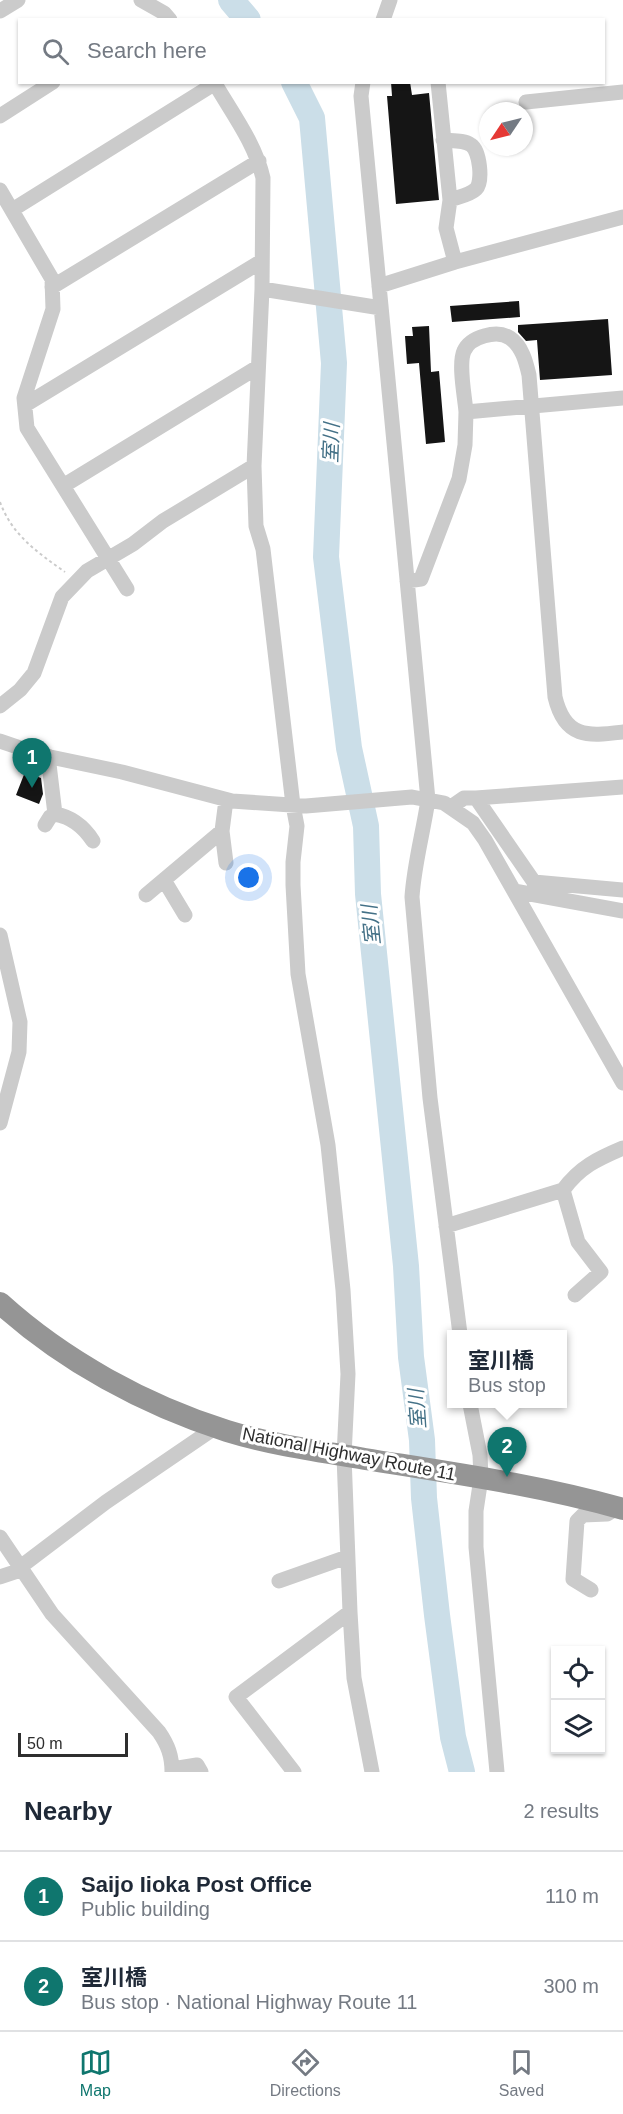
<!DOCTYPE html>
<html lang="en">
<head>
<meta charset="utf-8">
<style>
  :root { --surface:#fff; --page:#f2f2f3; --text:#1f2937; --muted:#747a83; --line:#e0e1e3; --accent:#0f766e }
  body { margin:0; font-family:Helvetica,"Noto Sans JP",sans-serif; background:var(--page); color:var(--text) }
  .controls { position:absolute; right:18px; bottom:18px; display:grid; overflow:hidden; border-radius:0px; box-shadow:0 2px 4px #0004 }
  .controls button { width:54px; height:54px; display:grid; place-items:center; padding:0; border:0; border-bottom:2px solid var(--line); background:var(--surface); color:var(--text); font:30px sans-serif }
  .compass { position:absolute; left:479px; top:102px; width:54px; height:54px; border-radius:50%; background:var(--surface); box-shadow:0 2px 4px #0004; rotate:235deg }
  .scale { position:absolute; left:18px; bottom:15px; width:110px; box-sizing:border-box; padding-left:6px; border:3px solid #2e2e2e; border-top:0; font-size:16px; line-height:21px; white-space:nowrap; color:#2e2e2e; -webkit-text-stroke:4px #fff; paint-order:stroke }
  .you { position:absolute; left:249px; top:878px; width:21px; height:21px; margin:-15px; border:4px solid #fff; border-radius:50%; background:#1a73e8; box-shadow:0 0 0 9px #1a73e833 }
  .badge { display:grid; place-items:center; width:39px; height:39px; border-radius:50%; background:var(--accent); color:#fff; font-size:20px; font-weight:700 }
  .pin { position:absolute; translate:-50% -50px; filter:drop-shadow(0 2px 3px #0008) }
  .pin::after { content:''; position:absolute; top:32px; width:21px; height:18px; background:inherit; clip-path:polygon(0 0,100% 0,50% 100%) }
  .popup { position:absolute; left:447px; top:1330px; width:120px; height:78px; box-sizing:border-box; display:grid; place-content:center; border-radius:0px; background:var(--surface); filter:drop-shadow(0 2px 4px #0005); font-size:20px; white-space:nowrap; color:var(--muted) }
  .popup b { font-size:22px; color:var(--text) }
  .popup::after { content:''; position:absolute; left:50%; top:100%; margin-left:-12px; border:12px solid transparent; border-top-color:var(--surface) }
  .list { margin:0; padding:0; list-style:none }
  h2 { display:flex; justify-content:space-between; align-items:center; height:78px; margin:0; padding:0 24px; font-size:26px }
  h2 small { font-size:20px; font-weight:400; color:var(--muted) }
  .list li { display:grid; grid-template-columns:39px 1fr auto; gap:18px; align-items:center; box-sizing:border-box; height:90px; padding:0 24px; border-top:2px solid var(--line) }
  .list b { display:block; font-size:22px; white-space:nowrap }
  .list p { margin:0; font-size:20px; white-space:nowrap; color:var(--muted) }
  .list em { font-size:20px; font-style:normal; color:var(--muted) }
  .icon { flex:none; width:33px; height:33px; fill:none; stroke:currentColor; stroke-width:2; stroke-linecap:round; stroke-linejoin:round }
  .map { position:relative; flex:none; width:623px; height:1772px; overflow:hidden }
  .search { position:absolute; background:var(--surface); box-shadow:0 2px 4px #0004; left:18px; right:18px; top:18px; height:66px; display:flex; align-items:center; gap:15px; box-sizing:border-box; padding:0 21px; border-radius:0px; color:var(--muted); font-size:22px }
  .sheet { height:258px; background:var(--surface) }
  nav { display:flex; justify-content:space-around; align-items:center; box-sizing:border-box; height:84px; border-top:2px solid var(--line); background:var(--surface); font-size:16px; color:var(--muted) }
  nav a { display:grid; justify-items:center; gap:3px }
  nav .on { color:var(--accent) }
  .map>svg:first-child { display:block }
  .lines { fill:none; stroke-linecap:round; stroke-linejoin:round }
  .river { stroke:#cbdee8; stroke-width:26 }
  .building { fill:#151515 }
  .path { stroke:#cbcbcb; stroke-width:2; stroke-dasharray:3 3; stroke-linecap:butt }
  .minor { stroke:#cbcbcb; stroke-width:15 }
  .highway { stroke:#959595; stroke-width:22 }
  .labels { text-anchor:middle; dominant-baseline:central; stroke-width:6; stroke-linejoin:round; paint-order:stroke }
  .street-label { font-size:18px; fill:#2e2e2e; stroke:#fff }
  .water-label { font-size:20px; font-style:italic; fill:#447187; stroke:#fff }
</style>
</head>
<body>
<div class="map">
<svg width="623" height="1772" viewBox="0 0 623 1772">
  <rect width="100%" height="100%" fill="#fff"/>
  <g class="lines">
    <!-- river -->
    <path class="river" d="M231,0L248,20
      M294,82L312,118L334,363L326,557L349,748L366,826L368,894L406,1266L411,1357L422,1440L424,1498L437,1615L453,1737L462,1772"/>
  </g>
  <!-- building -->
  <path class="building" d="M391,82H410L412,95L429,93L439,200L396,204L387,96H392Z
    M519,301L520,317L452,322L450,306Z
    M608,319L612,375L540,380L537,340L526,341L518,332V325Z
    M429,326L431,372L439,371L445,442L426,444L419,363L407,364L405,336H413L412,327Z
    M25,772L41,778L43,794L39,804L16,795Z"/>
  <g class="lines">
    <!-- path -->
    <path class="path" d="M0,502C12,535 37,552 65,572"/>
    <!-- minor -->
    <path class="minor" d="M141,0L164,13L170,20
      M0,11L18,0
      M383,20L390,0
      M214,82C232,113 255,143 263,178L262,289L254,466L256,526L263,549L293,805L297,826L293,862V885L298,974L328,1145L343,1290L348,1374L344,1456L350,1612L354,1678L372,1772
      M363,82L361,96L428,800C423,833 414,865 412,897L430,1098L460,1334
      M438,82L450,200L446,228L455,262
      M526,102L623,92
      M0,116L53,82
      M443,140C452,141 464,140 471,145C480,151 483,182 476,189C470,195 458,197 450,200
      M0,190L52,279L53,309L24,398L27,428L127,589
      M12,210L214,84
      M379,286L455,262L623,217
      M52,287L259,161
      M262,289L381,308
      M25,405L262,261
      M466,412C465,398 458,364 464,351C470,337 497,329 510,338C522,346 526,362 529,375L555,697C565,739 588,736 623,732
      M63,486L258,367
      M407,581L421,579L459,479L465,445L466,412L623,398
      M0,706L20,690L34,673L62,597L87,571L133,544L163,521L254,466
      M0,741L41,755L122,772L232,801L306,806L412,797L444,803L473,823L485,840L623,1083
      M48,756L55,814
      M476,798L534,882L623,890
      M451,807L464,798H476L623,787
      M45,825L50,817L55,814C72,817 84,827 93,841
      M222,831L226,863
      M164,880L185,915
      M514,891L623,911
      M146,895L222,831L226,800
      M0,935L20,1022L19,1052L0,1123
      M446,1226L563,1190
      M575,1295L601,1272L578,1242L563,1190C580,1167 597,1159 623,1148
      M470,1404L480,1455L481,1478L476,1511V1547L497,1772
      M0,1537L52,1614L159,1732C168,1745 172,1756 172,1772
      M19,1568L106,1502L216,1427
      M0,1577L21,1570
      M279,1581L347,1557
      M591,1590L573,1579L577,1521L583,1515L607,1514L617,1508
      M172,1769L197,1765L201,1772
      M294,1772L236,1697L350,1612"/>
    <!-- highway -->
    <path class="highway" d="M0,1303C64,1361 145,1405 227,1431C272,1445 319,1451 365,1459C452,1473 539,1485 623,1509"/>
  </g>
  <g class="labels">
    <!-- street labels -->
    <g class="street-label">
      <text transform="translate(349 1454) rotate(11)">National Highway Route 11</text>
    </g>
    <!-- water labels -->
    <g class="water-label">
      <text transform="translate(331 443) rotate(-88)">室川</text>
      <text transform="translate(371 925) rotate(-96)">室川</text>
      <text transform="translate(417 1409) rotate(-94)">室川</text>
    </g>
  </g>
</svg>
<div class="controls">
<button><svg class="icon" aria-label="locate" viewBox="0 0 24 24"><circle cx="12" cy="12" r="6"/><path d="M12 2v4M12 18v4M2 12h4M18 12h4"/></svg></button>
<button><svg class="icon" aria-label="layers" viewBox="0 0 24 24"><path d="M12 4l9 5-9 5-9-5zM3 14l9 5 9-5"/></svg></button>
</div>
<svg class="compass" viewBox="-18 -18 36 36"><path d="M0-13l5 13h-10z" fill="#e53935"/><path d="M0 13l5-13h-10z" fill="#747a83"/></svg>
<div class="scale">50 m</div>
<div class="you"></div>
<div class="pin badge" style="left:32px;top:788px">1</div>
<div class="pin badge" style="left:507px;top:1477px">2</div>
<div class="popup"><b>室川橋</b>Bus stop</div>
<div class="search"><svg class="icon" aria-label="search" viewBox="0 0 24 24"><circle cx="10" cy="10" r="6"/><path d="M15 15l6 6"/></svg>Search here</div>
</div>
<section class="sheet">
<h2>Nearby<small>2 results</small></h2>
<ul class="list">
<li><span class="badge">1</span><div><b>Saijo Iioka Post Office</b><p>Public building</p></div><em>110 m</em></li>
<li><span class="badge">2</span><div><b>室川橋</b><p>Bus stop · National Highway Route 11</p></div><em>300 m</em></li>
</ul>
</section>
<nav>
<a class="on"><svg class="icon" aria-label="map" viewBox="0 0 24 24"><path d="M3 6l6-2 6 2 6-2v14l-6 2-6-2-6 2zM9 4v14M15 6v14"/></svg>Map</a>
<a><svg class="icon" aria-label="directions" viewBox="0 0 24 24"><path d="M12 3l9 9-9 9-9-9zM9 14v-3h6M13 9l2 2-2 2"/></svg>Directions</a>
<a><svg class="icon" aria-label="saved" viewBox="0 0 24 24"><path d="M7 4h10v16l-5-4-5 4z"/></svg>Saved</a>
</nav>
</body>
</html>
